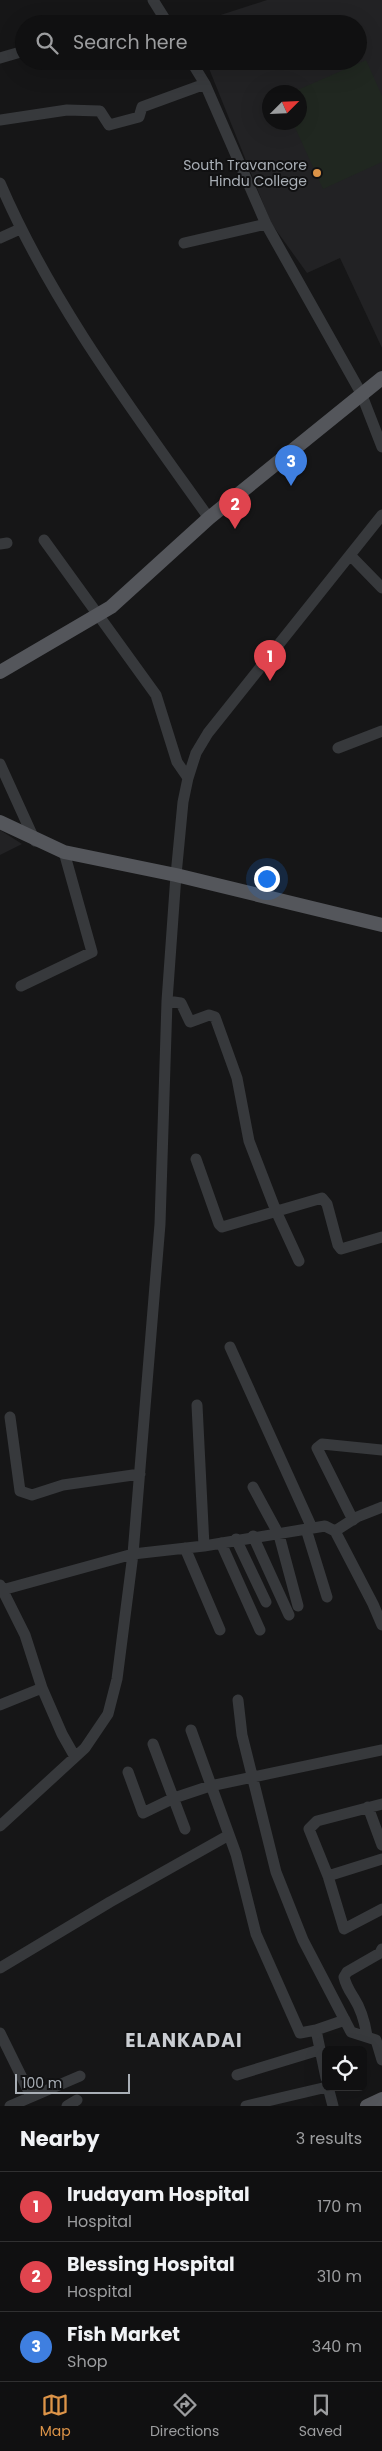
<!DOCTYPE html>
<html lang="en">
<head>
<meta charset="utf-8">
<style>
  :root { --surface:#101011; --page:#1e1e1f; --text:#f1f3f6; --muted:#9c9d9f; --line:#303031; --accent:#dd9448 }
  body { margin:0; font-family:Poppins,sans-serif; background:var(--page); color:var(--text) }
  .controls { position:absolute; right:15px; bottom:15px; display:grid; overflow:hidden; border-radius:8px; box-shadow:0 5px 20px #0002 }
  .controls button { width:45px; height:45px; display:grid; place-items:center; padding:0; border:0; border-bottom:1px solid var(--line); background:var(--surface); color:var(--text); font:25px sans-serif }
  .compass { position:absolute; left:262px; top:85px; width:45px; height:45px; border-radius:50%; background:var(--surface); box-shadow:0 5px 20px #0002; rotate:66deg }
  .scale { position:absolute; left:15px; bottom:12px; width:115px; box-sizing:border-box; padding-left:5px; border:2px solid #a9afb6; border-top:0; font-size:14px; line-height:18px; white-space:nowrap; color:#a9afb6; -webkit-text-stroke:4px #111112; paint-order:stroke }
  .you { position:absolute; left:266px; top:878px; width:18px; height:18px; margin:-12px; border:4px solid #fff; border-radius:50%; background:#1a73e8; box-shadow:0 0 0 8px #1a73e833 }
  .badge { display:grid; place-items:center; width:32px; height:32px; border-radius:50%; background:var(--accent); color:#fff; font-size:16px; font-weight:700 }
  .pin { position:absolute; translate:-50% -41px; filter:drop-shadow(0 1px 2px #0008) }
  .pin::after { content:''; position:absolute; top:26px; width:18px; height:15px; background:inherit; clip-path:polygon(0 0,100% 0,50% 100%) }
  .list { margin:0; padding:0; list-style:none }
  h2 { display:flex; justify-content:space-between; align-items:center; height:65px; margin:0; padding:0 20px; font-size:21px }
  h2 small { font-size:16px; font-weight:400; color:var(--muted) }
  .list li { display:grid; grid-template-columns:32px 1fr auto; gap:15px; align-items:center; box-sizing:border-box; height:70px; padding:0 20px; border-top:1px solid var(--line) }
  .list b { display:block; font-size:19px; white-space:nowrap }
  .list p { margin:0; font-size:16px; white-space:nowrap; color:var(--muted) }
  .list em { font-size:16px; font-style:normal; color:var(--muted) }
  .icon { flex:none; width:28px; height:28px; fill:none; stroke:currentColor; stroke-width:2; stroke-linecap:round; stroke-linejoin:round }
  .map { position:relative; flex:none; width:382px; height:2106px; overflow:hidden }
  .search { position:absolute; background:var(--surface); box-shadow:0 5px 20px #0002; left:15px; right:15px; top:15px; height:55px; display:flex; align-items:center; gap:12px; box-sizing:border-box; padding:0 18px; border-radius:28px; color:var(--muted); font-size:19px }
  .sheet { height:275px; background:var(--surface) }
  nav { display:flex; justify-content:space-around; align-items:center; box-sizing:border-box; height:70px; border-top:1px solid var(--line); background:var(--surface); font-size:14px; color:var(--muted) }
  nav a { display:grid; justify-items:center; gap:2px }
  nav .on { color:var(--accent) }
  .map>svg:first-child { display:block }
  .built { fill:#222224; fill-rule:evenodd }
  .green { fill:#202720 }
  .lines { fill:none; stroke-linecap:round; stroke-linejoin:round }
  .minor { stroke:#37393c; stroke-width:11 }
  .major { stroke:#54565b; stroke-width:14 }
  .poi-dot { fill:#dd9448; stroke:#111112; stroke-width:2 }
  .labels { text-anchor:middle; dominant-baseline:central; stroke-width:4; stroke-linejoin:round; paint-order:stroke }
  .poi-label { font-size:14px; fill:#a9afb6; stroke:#111112; text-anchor:end }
  .district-label { font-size:19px; font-weight:bold; letter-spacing:1px; fill:#cacdd2; stroke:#111112 }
</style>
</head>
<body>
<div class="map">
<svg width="382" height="2106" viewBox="0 0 382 2106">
  <rect width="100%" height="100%" fill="#161617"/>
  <!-- built -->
  <path class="built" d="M267,0H382V348L340,258L307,273L271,223L206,61H358V24H193ZM270,92H300V122H270Z
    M0,830L22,844L0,855Z"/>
  <!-- green -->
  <path class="green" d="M366,60L382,96V162L323,189L293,123L300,122V92H293Z"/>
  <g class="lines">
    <!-- minor -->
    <path class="minor" d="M153,0L168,24
      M0,58L24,51
      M191,61L205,84L266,224L361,393L382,447
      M0,120L67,110L100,111L109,125L139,117L142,107L205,84
      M0,183C52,304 133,411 209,518
      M0,238L20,229
      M184,243L266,224
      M44,540L156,695L177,762L188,778
      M0,544L7,543
      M350,555L382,588
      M338,748L382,731
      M0,764L35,841
      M21,986L92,952L64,852
      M167,1001L181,1003L190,1022L209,1015L215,1017L237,1078L249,1141L276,1211L299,1261
      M196,1159L219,1224L222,1227L322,1198L327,1204L338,1245L341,1249L382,1237
      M230,1347L312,1528
      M197,1405L204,1546
      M10,1417L20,1491L32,1495L63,1485L140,1474
      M253,1487L279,1535L298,1606
      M353,1520L317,1448L322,1444L382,1450
      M306,1529L327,1597
      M335,1531L357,1517L382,1507
      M253,1536L289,1615
      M236,1539L266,1602
      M221,1543L260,1630
      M185,1548L220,1630
      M0,1585L25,1635L42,1688L0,1705
      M2,1590L133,1554L204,1546L325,1526L335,1531L373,1604L382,1625
      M42,1688L62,1734L75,1757
      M238,1700L242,1735L276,1872L303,1940L351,2032L376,2040L382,2060
      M191,1730L236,1854L256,1934L300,2033L316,2030L345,2020
      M153,1744L185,1829
      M128,1772L143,1813L174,1798L210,1786L382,1750
      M382,1804L317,1821L309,1829L328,1876L344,1929L382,1909
      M368,1807L382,1845
      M0,1826L85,1748L108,1714L117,1679L133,1554L160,1224L167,1001L176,875L183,802L188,778L196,753L208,733L382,515
      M328,1876L382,1859
      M0,1968L110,1902L229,1835
      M316,2030L326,2078
      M0,2033L31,2096
      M367,2036C365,2023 361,2009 354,1998C349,1990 346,1986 344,1977L347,1972L380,1953L382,1949
      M237,2075L319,2050
      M328,2087L333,2106
      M10,2106L80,2076
      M67,2106L77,2100
      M246,2106L327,2087"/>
    <!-- major -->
    <path class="major" d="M0,672L111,607L209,518L382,378
      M0,822L64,852L176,875L382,925
      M367,2106L382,2099"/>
  </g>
  <!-- markers -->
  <circle class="poi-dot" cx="317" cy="173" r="5"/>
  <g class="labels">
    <!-- poi labels -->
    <g class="poi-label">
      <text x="307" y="165">South Travancore<tspan x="307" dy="16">Hindu College</tspan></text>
    </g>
    <!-- district labels -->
    <g class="district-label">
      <text x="184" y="2040">ELANKADAI</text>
    </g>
  </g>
</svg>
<div class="controls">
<button><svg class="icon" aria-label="locate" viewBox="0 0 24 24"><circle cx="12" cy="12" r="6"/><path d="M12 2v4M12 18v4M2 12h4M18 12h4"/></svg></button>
</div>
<svg class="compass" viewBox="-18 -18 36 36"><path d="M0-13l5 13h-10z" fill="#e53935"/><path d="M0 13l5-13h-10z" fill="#9c9d9f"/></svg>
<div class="scale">100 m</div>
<div class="you"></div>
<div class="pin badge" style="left:270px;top:681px;background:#e0444e">1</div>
<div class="pin badge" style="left:235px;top:529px;background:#e0444e">2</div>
<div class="pin badge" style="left:291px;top:486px;background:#3f7fe0">3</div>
<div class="search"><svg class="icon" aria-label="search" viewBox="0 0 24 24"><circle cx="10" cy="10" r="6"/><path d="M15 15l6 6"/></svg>Search here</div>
</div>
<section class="sheet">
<h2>Nearby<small>3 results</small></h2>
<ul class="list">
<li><span class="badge" style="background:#e0444e">1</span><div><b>Irudayam Hospital</b><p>Hospital</p></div><em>170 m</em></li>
<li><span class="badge" style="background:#e0444e">2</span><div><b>Blessing Hospital</b><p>Hospital</p></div><em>310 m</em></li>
<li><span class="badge" style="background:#3f7fe0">3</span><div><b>Fish Market</b><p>Shop</p></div><em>340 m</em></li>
</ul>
</section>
<nav>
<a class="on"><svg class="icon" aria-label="map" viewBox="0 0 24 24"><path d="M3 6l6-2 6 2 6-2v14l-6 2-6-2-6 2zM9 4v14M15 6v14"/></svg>Map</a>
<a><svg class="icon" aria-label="directions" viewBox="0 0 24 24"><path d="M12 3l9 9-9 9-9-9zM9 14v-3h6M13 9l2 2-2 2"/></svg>Directions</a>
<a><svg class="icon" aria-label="saved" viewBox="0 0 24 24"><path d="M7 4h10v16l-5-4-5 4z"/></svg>Saved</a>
</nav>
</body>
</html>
